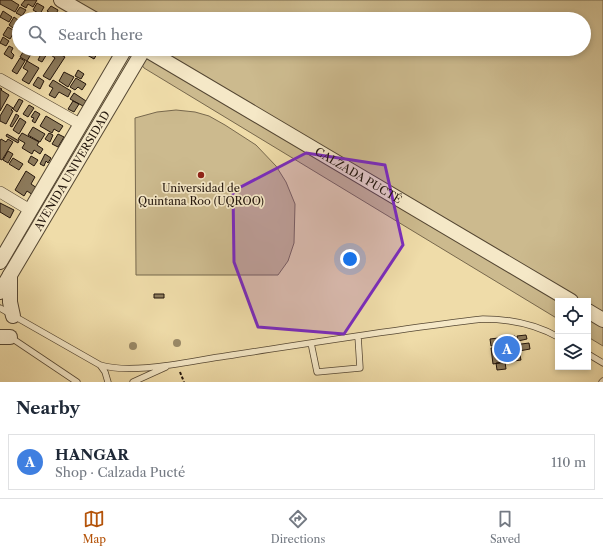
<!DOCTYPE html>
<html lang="en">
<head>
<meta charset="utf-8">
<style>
  :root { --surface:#fff; --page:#f6f6f7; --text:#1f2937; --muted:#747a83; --line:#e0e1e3; --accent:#b45309 }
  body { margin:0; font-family:"Libre Caslon Text",serif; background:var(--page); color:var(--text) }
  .controls { position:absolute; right:12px; bottom:12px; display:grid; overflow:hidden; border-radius:0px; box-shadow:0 2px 6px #0003 }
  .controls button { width:36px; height:36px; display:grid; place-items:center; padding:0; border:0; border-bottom:1px solid var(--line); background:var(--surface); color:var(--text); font:20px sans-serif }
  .you { position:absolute; left:350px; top:259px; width:14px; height:14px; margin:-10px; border:3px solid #fff; border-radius:50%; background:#1a73e8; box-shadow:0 0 0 6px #1a73e833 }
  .badge { display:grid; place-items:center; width:26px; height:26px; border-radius:50%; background:var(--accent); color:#fff; font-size:13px; font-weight:700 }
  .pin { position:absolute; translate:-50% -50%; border:2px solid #fff; box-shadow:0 1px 4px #0006 }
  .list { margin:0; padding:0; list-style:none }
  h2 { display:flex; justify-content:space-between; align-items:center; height:52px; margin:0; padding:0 16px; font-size:17px }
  h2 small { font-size:13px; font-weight:400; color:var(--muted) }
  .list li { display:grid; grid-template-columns:26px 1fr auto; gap:12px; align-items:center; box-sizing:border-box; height:56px; margin:0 8px 8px; padding:0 8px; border:1px solid var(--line); border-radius:0px }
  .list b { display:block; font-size:15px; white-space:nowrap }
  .list p { margin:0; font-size:13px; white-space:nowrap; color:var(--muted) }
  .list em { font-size:13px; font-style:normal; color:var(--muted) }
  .icon { flex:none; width:22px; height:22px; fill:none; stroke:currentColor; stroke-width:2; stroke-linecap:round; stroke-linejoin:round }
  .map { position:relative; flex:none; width:603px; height:382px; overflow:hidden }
  .search { position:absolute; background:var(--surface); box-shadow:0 2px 6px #0003; left:12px; right:12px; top:12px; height:44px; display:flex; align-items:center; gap:10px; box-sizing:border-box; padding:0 14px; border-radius:22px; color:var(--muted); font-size:15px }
  .sheet { height:116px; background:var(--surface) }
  nav { display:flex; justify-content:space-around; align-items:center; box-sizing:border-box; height:56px; border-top:1px solid var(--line); background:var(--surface); font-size:11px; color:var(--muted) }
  nav a { display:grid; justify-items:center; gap:2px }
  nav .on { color:var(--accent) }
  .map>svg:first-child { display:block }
  .green { fill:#ccba8e; stroke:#77684d }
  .building { fill:#8d7c5e; stroke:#22150c }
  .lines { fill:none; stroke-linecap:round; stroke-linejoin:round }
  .service-casing { stroke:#554733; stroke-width:7 }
  .minor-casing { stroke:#554733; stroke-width:12 }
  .tertiary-casing { stroke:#554733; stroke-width:16 }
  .path { stroke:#22150c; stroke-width:2; stroke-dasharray:3 2; stroke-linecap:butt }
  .service { stroke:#f5e8c7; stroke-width:5.5 }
  .minor { stroke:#f5e8c7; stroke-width:11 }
  .tertiary { stroke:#f5e8c7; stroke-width:14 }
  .tree { fill:#9a8a68 }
  .marked { fill:#7b2cbf; fill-opacity:0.2; stroke:#7b2cbf; stroke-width:3; stroke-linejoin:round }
  .poi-dot { fill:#8f2418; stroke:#f5e8c7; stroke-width:1.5 }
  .labels { text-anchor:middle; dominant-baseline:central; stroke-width:3.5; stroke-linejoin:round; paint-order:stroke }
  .street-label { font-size:11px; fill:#22150c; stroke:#f5e8c7 }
  .poi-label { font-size:11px; fill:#22150c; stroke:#f5e8c7 }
</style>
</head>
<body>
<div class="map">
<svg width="603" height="382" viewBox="0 0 603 382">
  <rect width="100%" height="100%" fill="#efdca9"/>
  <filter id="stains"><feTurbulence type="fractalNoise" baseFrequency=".005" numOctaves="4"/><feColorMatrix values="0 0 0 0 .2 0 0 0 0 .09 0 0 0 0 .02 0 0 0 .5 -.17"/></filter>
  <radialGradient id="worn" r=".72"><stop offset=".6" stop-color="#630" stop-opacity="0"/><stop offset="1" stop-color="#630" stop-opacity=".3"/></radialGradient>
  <!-- green -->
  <path class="green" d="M76,0H603V346L588,337V301H558V319L144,68L131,49H584V19H106Z
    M176,110L195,112L209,116L225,125L256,145L276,166L286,182L295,204L294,243L288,261L278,275H136L135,118L157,112Z"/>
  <!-- building -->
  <path class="building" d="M0,0H11L19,5L15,12L0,4Z
    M25,0H37L33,7L28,4L26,8L21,5Z
    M37,3L44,7L40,14L33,10Z
    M51,6L58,10L55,16L47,11Z
    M20,7L26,10L22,16L16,13Z
    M3,11L12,17L9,22L0,17Z
    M14,17L18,20L13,28L9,25Z
    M8,27L15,31L10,39L3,35Z
    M3,37L9,41L6,46L0,43Z
    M9,46L13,48L11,52L14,55L12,59L4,54Z
    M25,49H34L27,61L20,57Z
    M41,49H50L42,62L38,60L40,56L37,54Z
    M81,49H100L94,59L82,52L83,51Z
    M54,51L65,57L50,80L43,76L55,58L51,55Z
    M20,58L25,61L17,74L12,71Z
    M27,61L39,68L29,84L22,80L28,71L23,68Z
    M78,70L84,74L81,79L75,76Z
    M64,72L74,77L68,87L59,81Z
    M38,77L44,81L40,89L33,85Z
    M76,78L86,84L82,90L78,87L75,90L70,87Z
    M53,80L71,91L68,97L59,92L55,98L49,95L53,88L49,86Z
    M0,88L2,89L1,90L9,95L0,111Z
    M74,93L86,101L83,106L70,99Z
    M19,99L23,101L17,112L13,109Z
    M73,101L79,104L74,112L68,109Z
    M7,104L13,108L11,110L13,111L6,124L0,121V116Z
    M29,105L34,108L28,117L23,114Z
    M35,111L40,114L35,123L32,121L34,118L31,117Z
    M16,114L19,116L12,127L10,126Z
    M46,116L63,126L59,132L54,129L52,133L40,126Z
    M20,118L26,122L19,134L13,130Z
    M33,127L45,134L40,142L28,135Z
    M22,133L39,142L37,145L43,149L40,154L34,150L32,154L22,148L25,143L18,139Z
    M49,133L53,135L50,142L45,139Z
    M7,134L19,141L18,143L6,136Z
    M58,134L64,137L58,147L52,144Z
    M1,139L6,142L8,139L13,142L2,160L0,159V141Z
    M8,151L13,154L8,163L3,160Z
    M45,154L51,158L48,163L46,161L44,166L40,164Z
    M31,156L38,160L34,166L28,162Z
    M13,158L23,164L19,170L9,164Z
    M26,171L35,177L31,184L37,188L33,195L27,191L24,196L15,190Z
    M0,203L14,210L10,218L0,212Z
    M154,294H164V298H154Z
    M526,335L527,339L518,341L517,336Z
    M515,336L516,343L491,346L490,339Z
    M529,343L530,349L519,351L521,360L493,364L491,348Z
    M505,362L506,369L497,370L496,363Z"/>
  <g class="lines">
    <defs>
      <path id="service" d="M0,308L100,365C134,375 190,361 226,356C311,343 397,329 483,319C509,319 535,324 558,337
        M10,337L77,382
        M311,343L317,372L360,368L358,336
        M588,354L603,363
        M100,365L105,372L108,382
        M133,382L166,367
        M602,382L603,381"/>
      <path id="minor" d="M0,79L80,124
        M0,192L30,210"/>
      <g id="tertiary">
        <path d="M61,0L94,19"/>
        <path id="s1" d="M145,49L571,301"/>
        <path d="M0,262L125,49"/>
        <path d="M10,275V302L13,316"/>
        <path id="s2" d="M0,292L144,49"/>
        <path d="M588,311L603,320"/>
        <path d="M0,337H10"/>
      </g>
    </defs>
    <!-- service casing -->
    <use href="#service" class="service-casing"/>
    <!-- minor casing -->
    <use href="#minor" class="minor-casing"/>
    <!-- tertiary casing -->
    <use href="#tertiary" class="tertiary-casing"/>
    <!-- path -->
    <path class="path" d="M180,372L184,382"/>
    <!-- service -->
    <use href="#service" class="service"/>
    <!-- minor -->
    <use href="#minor" class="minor"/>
    <!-- tertiary -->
    <use href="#tertiary" class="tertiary"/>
  </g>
  <!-- trees -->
  <g class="tree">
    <circle cx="177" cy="343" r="4"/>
    <circle cx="133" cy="346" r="4"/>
  </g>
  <!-- marked area -->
  <path class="marked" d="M306,153L385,165L403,245L344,334L258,327L234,262L233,191Z"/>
  <!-- markers -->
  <circle class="poi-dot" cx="201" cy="175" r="4"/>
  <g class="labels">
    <!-- street labels -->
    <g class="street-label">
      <text stroke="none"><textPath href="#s2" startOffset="141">AVENIDA UNIVERSIDAD</textPath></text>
      <text stroke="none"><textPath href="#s1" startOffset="248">CALZADA PUCTÉ</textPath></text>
    </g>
    <!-- poi labels -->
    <g class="poi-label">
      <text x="201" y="188">Universidad de<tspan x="201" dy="13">Quintana Roo (UQROO)</tspan></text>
    </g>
  </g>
  <rect width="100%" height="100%" filter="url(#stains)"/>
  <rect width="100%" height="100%" fill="url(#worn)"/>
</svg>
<div class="controls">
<button><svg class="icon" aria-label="locate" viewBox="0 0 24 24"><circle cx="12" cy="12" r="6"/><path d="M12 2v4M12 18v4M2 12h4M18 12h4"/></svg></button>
<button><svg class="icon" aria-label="layers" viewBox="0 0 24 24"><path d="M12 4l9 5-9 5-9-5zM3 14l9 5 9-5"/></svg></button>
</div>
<div class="you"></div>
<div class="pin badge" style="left:507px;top:349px;background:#3f7fe0">A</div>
<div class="search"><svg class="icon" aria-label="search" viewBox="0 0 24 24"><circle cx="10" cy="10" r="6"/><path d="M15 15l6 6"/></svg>Search here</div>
</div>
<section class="sheet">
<h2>Nearby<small></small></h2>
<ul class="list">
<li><span class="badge" style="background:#3f7fe0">A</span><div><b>HANGAR</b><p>Shop · Calzada Pucté</p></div><em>110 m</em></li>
</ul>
</section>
<nav>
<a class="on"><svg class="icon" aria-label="map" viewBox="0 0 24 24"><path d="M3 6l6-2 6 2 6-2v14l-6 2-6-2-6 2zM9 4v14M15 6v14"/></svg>Map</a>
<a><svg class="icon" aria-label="directions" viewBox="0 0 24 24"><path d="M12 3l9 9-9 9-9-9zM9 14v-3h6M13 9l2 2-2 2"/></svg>Directions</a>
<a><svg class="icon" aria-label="saved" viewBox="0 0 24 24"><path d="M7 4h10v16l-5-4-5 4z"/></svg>Saved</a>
</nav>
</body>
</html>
